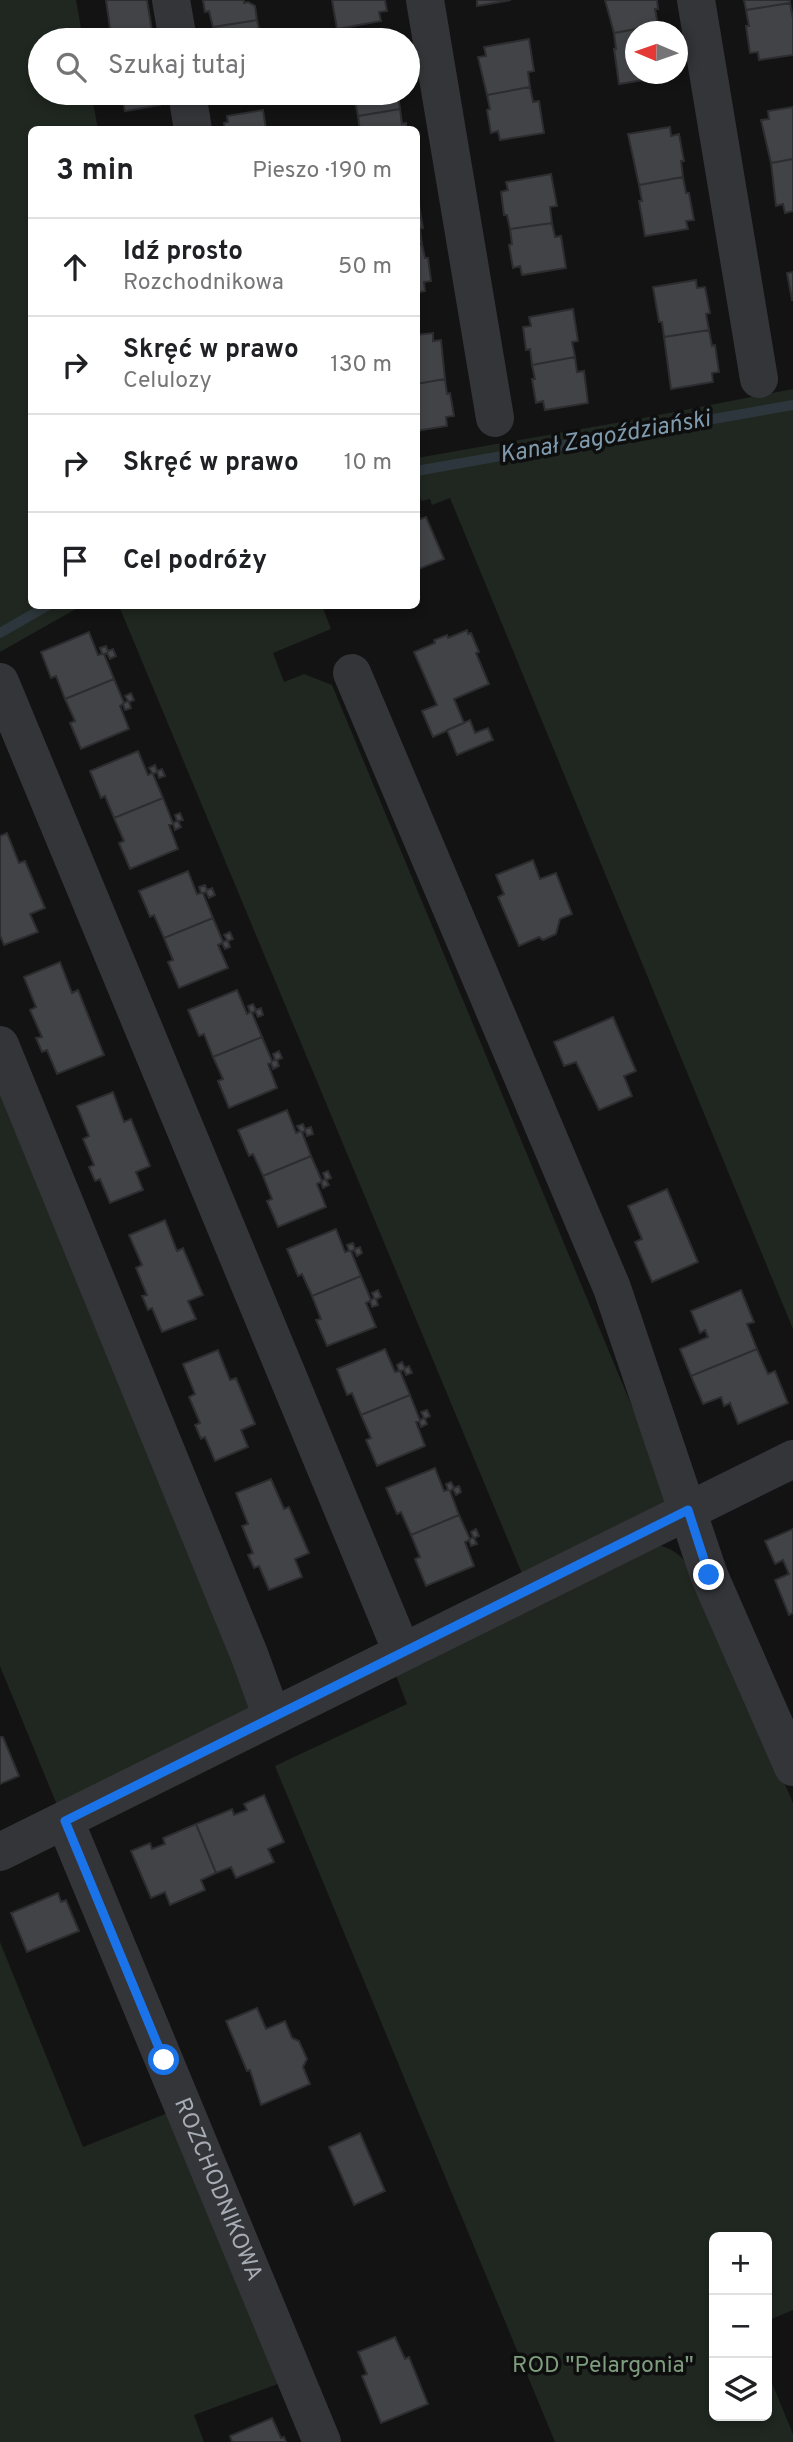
<!DOCTYPE html>
<html lang="pl">
<head>
<meta charset="utf-8">
<style>
  :root { --surface:#fff; --page:#f6f6f6; --text:#202124; --muted:#757577; --line:#e0e0e0 }
  body { margin:0; font-family:Overpass,sans-serif; background:var(--page); color:var(--text) }
  .controls { position:absolute; right:21px; bottom:21px; display:grid; overflow:hidden; border-radius:10px; box-shadow:0 4px 10px #0003 }
  .controls button { width:63px; height:63px; display:grid; place-items:center; padding:0; border:0; border-bottom:2px solid var(--line); background:var(--surface); color:var(--text); font:35px sans-serif }
  .compass { position:absolute; left:625px; top:21px; width:63px; height:63px; border-radius:50%; background:var(--surface); box-shadow:0 4px 10px #0003; rotate:272deg }
  .stop { position:absolute; width:21px; height:21px; margin:-16px; border:5px solid #1a73e8; border-radius:50%; background:#fff }
  .stop.end { background:#1a73e8; border-color:#fff; box-shadow:0 2px 7px #0008 }
  .list { margin:0; padding:0; list-style:none }
  h2 { display:flex; justify-content:space-between; align-items:center; height:91px; margin:0; padding:0 28px; font-size:30px }
  h2 small { font-size:23px; font-weight:400; color:var(--muted) }
  .list li { display:grid; grid-template-columns:46px 1fr auto; gap:21px; align-items:center; box-sizing:border-box; height:98px; padding:0 28px; border-top:2px solid var(--line) }
  .list b { display:block; font-size:26px; white-space:nowrap }
  .list p { margin:0; font-size:23px; white-space:nowrap; color:var(--muted) }
  .list em { font-size:23px; font-style:normal; color:var(--muted) }
  .icon { flex:none; width:38px; height:38px; fill:none; stroke:currentColor; stroke-width:2; stroke-linecap:round; stroke-linejoin:round }
  .map { position:relative; flex:none; width:793px; height:2442px; overflow:hidden }
  .search { position:absolute; background:var(--surface); box-shadow:0 4px 10px #0003; left:28px; top:28px; width:392px; height:77px; display:flex; align-items:center; gap:18px; box-sizing:border-box; padding:0 24px; border-radius:38px; color:var(--muted); font-size:26px }
  .panel { position:absolute; background:var(--surface); box-shadow:0 4px 10px #0003; left:28px; top:126px; width:392px; height:483px; border-radius:10px }
  .map>svg:first-child { display:block }
  .green { fill:#1f2720 }
  .lines { fill:none; stroke-linecap:round; stroke-linejoin:round }
  .stream { stroke:#2d363c; stroke-width:10 }
  .building { fill:#424347; stroke:#2d2d30; stroke-width:2 }
  .minor { stroke:#343539; stroke-width:38 }
  .route { stroke:#1a73e8; stroke-width:9 }
  .labels { text-anchor:middle; dominant-baseline:central; stroke-width:7; stroke-linejoin:round; paint-order:stroke }
  .street-label { font-size:23px; fill:#a6abb4; stroke:#0e0e0f }
  .park-label { font-size:23px; fill:#7e9d7e; stroke:#0e0e0f }
  .water-label { font-size:24px; font-style:italic; fill:#7f9aac; stroke:#0e0e0f }
</style>
</head>
<body>
<div class="map">
<svg width="793" height="2442" viewBox="0 0 793 2442">
  <rect width="100%" height="100%" fill="#131314"/>
  <!-- green -->
  <path class="green" d="M0,0H76L83,40H40V93H91L98,129L32,130V606H81L0,652Z
    M793,389V1329L450,498L432,505L430,499L422,501L419,496L417,497V458L638,419Z
    M119,606H322L331,629L273,653L284,682L304,674L332,685L672,1503L523,1576Z
    M0,1090L254,1710L57,1805L0,1666Z
    M656,1545C678,1549 686,1561 698,1579L793,1803V2310L767,2321V2237H714V2416H767V2371L793,2434V2442H555L275,1766L407,1704L395,1673Z
    M0,1942L83,2147L175,2110L286,2381L194,2415L204,2442H0Z"/>
  <g class="lines">
    <!-- stream -->
    <path class="stream" d="M416,471L793,405
      M0,633L47,606"/>
  </g>
  <!-- building -->
  <path class="building" d="M106,0H147L152,31L147,32L149,40H104L111,35Z
    M203,0H244V3L248,2L255,6L257,20L213,27L209,11L205,12Z
    M332,0H385L387,11L379,12L381,21L337,29Z
    M477,0H511L477,6Z
    M605,0H657L658,9H655L658,25L614,33Z
    M744,0H790V3L746,10Z
    M790,3L793,19V55L759,60L758,52L750,53L746,26H749L746,10Z
    M257,20L260,34L255,40H215L213,27Z
    M658,25L659,32H636V74H661L662,77L619,84L614,49H616L614,33Z
    M529,39L534,71L528,72L530,87L487,95L478,57L486,56L484,47Z
    M530,87L533,102L539,101L544,133L500,140L498,131L491,133L487,110L490,109L487,95Z
    M121,93H162L163,98L159,99L160,105L125,111Z
    M347,93H400L398,94L400,109L358,116L355,101L349,102Z
    M793,107V159L771,163L761,120L769,119L768,111Z
    M400,109L402,124L406,123L407,130H360L358,116Z
    M263,110L266,130H225L224,123L228,122L227,116Z
    M670,127L671,136L679,134L684,161H681L683,177L639,185L628,134Z
    M793,159V211L785,213L783,204L776,206L771,163Z
    M551,174L557,206L550,207L552,223L510,229L507,215H504L501,192L508,190L506,182Z
    M683,177L686,193H689L694,220L686,221L688,229L645,236L639,201H642L639,185Z
    M419,205L423,228L420,229L422,244L416,245V206Z
    M552,223L555,237L561,236L566,268L522,275L520,266L513,268L509,245L512,244L510,229Z
    M422,244L425,258H428L431,281L424,282L425,291L416,293V245Z
    M793,272V300H792L787,273Z
    M696,280L697,288L705,287L710,313L706,314L709,330L664,337L662,322H659L653,287Z
    M573,309L578,341L572,342L575,357L532,365L530,349L526,350L523,327L531,326L529,317Z
    M709,330L712,346L715,345L719,372L712,373L713,382L671,389L664,337Z
    M433,333V341L441,340L445,379L416,384V335Z
    M575,357L577,372L584,371L588,403L545,410L543,401L536,403L532,379H535L532,365Z
    M445,379L447,394L450,393L454,416L446,417L447,426L416,431V384Z
    M426,517L444,559L416,570V521Z
    M467,630L468,634L471,633L479,652L476,653L489,684L454,699L464,723L433,737L422,711L437,705L414,652L435,643L434,640L447,635L448,638Z
    M89,632L98,655L102,654L100,648L106,646L108,651L113,649L116,656L110,659L107,653L104,654L114,679L65,699L56,676L51,678L41,652Z
    M114,679L124,703L128,701L125,696L131,693L134,700L129,702L131,708L125,710L123,704L120,706L129,729L81,749L70,723L75,721L65,699Z
    M470,720L475,733L488,728L493,740L457,755L447,730Z
    M138,751L148,775L152,773L149,768L155,765L157,771L162,769L165,776L159,778L157,772L153,774L163,798L114,818L105,796L101,798L90,771Z
    M163,798L173,823L177,821L175,815L180,813L183,820L178,821L181,827L175,830L173,824L169,825L178,849L130,869L119,843L124,841L114,818Z
    M7,833L19,863L25,861L45,908L30,914L38,932L4,945L0,935V836Z
    M533,860L540,879L556,873L572,914L560,919L556,934L543,940L539,937L519,946L498,897L504,894L496,875Z
    M188,871L197,894L201,893L199,887L205,885L207,890L212,888L215,895L209,898L206,892L203,893L213,918L164,938L154,915L150,917L139,891Z
    M213,918L223,942L227,940L224,935L230,932L233,939L228,941L230,947L225,949L222,943L218,945L228,968L179,988L168,962L173,960L164,938Z
    M60,962L72,993L78,990L104,1055L57,1074L47,1050L42,1052L36,1038L42,1037L30,1010L36,1007L24,977Z
    M237,990L247,1014L250,1012L248,1006L253,1004L256,1010L261,1008L263,1015L258,1017L255,1011L252,1013L262,1037L213,1057L204,1034L199,1036L188,1010Z
    M613,1017L636,1071L624,1076L632,1096L599,1110L576,1062L564,1066L554,1042Z
    M262,1037L272,1061L275,1060L273,1054L279,1051L282,1058L277,1060L279,1066L273,1069L271,1063L268,1064L277,1088L229,1108L218,1081L223,1079L213,1057Z
    M113,1092L124,1122L131,1119L150,1166L136,1172L143,1190L110,1203L100,1179L95,1181L89,1167L94,1165L83,1139L89,1136L77,1106Z
    M287,1110L296,1133L300,1131L297,1126L303,1124L305,1129L311,1127L313,1134L307,1136L305,1131L302,1132L311,1156L263,1176L253,1154L249,1156L238,1130Z
    M311,1156L322,1181L325,1179L323,1173L328,1171L331,1178L326,1180L329,1185L323,1188L321,1182L317,1184L326,1207L278,1227L267,1201L272,1199L263,1176Z
    M667,1189L698,1262L652,1282L635,1242L642,1239L628,1206Z
    M165,1220L177,1251L183,1248L203,1295L188,1301L196,1319L162,1332L152,1308L148,1310L142,1296L147,1295L136,1268L142,1265L129,1235Z
    M336,1229L345,1252L349,1251L347,1245L353,1243L355,1249L360,1247L362,1253L357,1256L354,1250L351,1251L361,1276L312,1296L302,1274L298,1276L287,1249Z
    M361,1276L371,1300L374,1298L372,1293L378,1290L381,1297L376,1299L378,1305L372,1307L370,1301L366,1303L376,1327L327,1346L316,1320L321,1319L312,1296Z
    M741,1290L754,1322L747,1324L757,1349L691,1376L680,1349L708,1337L705,1330L700,1333L691,1311Z
    M385,1349L395,1372L399,1371L397,1365L402,1362L405,1368L409,1366L412,1373L406,1375L404,1370L400,1371L410,1395L361,1415L352,1393L347,1395L337,1369Z
    M757,1349L768,1374L775,1371L788,1403L738,1424L730,1403L724,1406L721,1397L703,1404L691,1376Z
    M218,1350L230,1380L236,1378L255,1424L241,1430L248,1447L215,1461L205,1437L201,1439L195,1425L200,1423L189,1397L195,1394L183,1364Z
    M410,1395L420,1420L424,1418L421,1412L427,1410L430,1416L425,1419L427,1424L421,1427L419,1421L416,1422L425,1446L377,1466L366,1440L371,1438L361,1415Z
    M435,1468L444,1491L448,1490L446,1484L451,1482L454,1488L459,1486L461,1492L456,1495L453,1489L450,1491L459,1515L411,1535L401,1512L397,1514L386,1488Z
    M271,1479L284,1509L289,1507L309,1553L295,1559L302,1577L269,1590L259,1566L254,1568L248,1555L253,1553L242,1526L248,1524L236,1493Z
    M459,1515L470,1539L473,1537L471,1532L476,1529L479,1536L474,1538L477,1544L471,1546L469,1540L465,1542L474,1566L426,1586L415,1559L420,1557L411,1535Z
    M793,1529V1613L789,1615L775,1580L789,1574L783,1560L775,1564L765,1541Z
    M0,1737H3L19,1776L0,1784Z
    M264,1795L284,1842L268,1849L274,1862L236,1878L231,1867L216,1873L196,1824L232,1809L234,1815L247,1810L244,1804Z
    M196,1824L216,1873L201,1880L205,1890L170,1905L165,1892L151,1898L131,1851L150,1843L152,1849L165,1844L163,1838Z
    M58,1893L61,1902L66,1900L79,1931L27,1952L11,1913Z
    M257,2008L266,2029L285,2021L292,2038L299,2041L307,2059L303,2067L310,2084L261,2105L250,2070L247,2071L226,2021Z
    M360,2133L385,2191L354,2205L329,2147Z
    M395,2337L405,2359L409,2357L428,2404L381,2423L362,2376L367,2374L358,2352Z
    M272,2418L281,2438L284,2437L286,2442H232L230,2436Z"/>
  <g class="lines">
    <!-- minor -->
    <g class="minor">
      <path d="M171,0L178,40"/>
      <path d="M425,0L495,418"/>
      <path d="M696,0L759,379"/>
      <path d="M187,93L193,130"/>
      <path d="M352,673L612,1288L709,1575L793,1767"/>
      <path d="M0,682L402,1652"/>
      <path d="M0,1045L249,1654L272,1717"/>
      <path id="s1" d="M65,1821L322,2442"/>
      <path d="M0,1852L793,1459"/>
    </g>
  </g>
  <g class="lines">
    <!-- route -->
    <path class="route" d="M164,2060L65,1821L688,1510L709,1575"/>
  </g>
  <g class="labels">
    <!-- street labels -->
    <g class="street-label">
      <text stroke="none"><textPath href="#s1" startOffset="399">ROZCHODNIKOWA</textPath></text>
    </g>
    <!-- park labels -->
    <g class="park-label">
      <text x="603" y="2366">ROD "Pelargonia"</text>
    </g>
    <!-- water labels -->
    <g class="water-label">
      <text transform="translate(605 438) rotate(-10)">Kanał Zagoździański</text>
    </g>
  </g>
</svg>
<div class="controls">
<button>+</button>
<button>−</button>
<button><svg class="icon" aria-label="layers" viewBox="0 0 24 24"><path d="M12 4l9 5-9 5-9-5zM3 14l9 5 9-5"/></svg></button>
</div>
<svg class="compass" viewBox="-18 -18 36 36"><path d="M0-13l5 13h-10z" fill="#e53935"/><path d="M0 13l5-13h-10z" fill="#757577"/></svg>
<div class="stop" style="left:164px;top:2060px"></div>
<div class="stop end" style="left:709px;top:1575px"></div>
<div class="search"><svg class="icon" aria-label="search" viewBox="0 0 24 24"><circle cx="10" cy="10" r="6"/><path d="M15 15l6 6"/></svg>Szukaj tutaj</div>
<section class="panel">
<h2>3 min<small>Pieszo · 190 m</small></h2>
<ul class="list">
<li><svg class="icon" aria-label="ahead" viewBox="0 0 24 24"><path d="M12 20V5M6 11l6-6 6 6"/></svg><div><b>Idź prosto</b><p>Rozchodnikowa</p></div><em>50 m</em></li>
<li><svg class="icon" aria-label="right" viewBox="0 0 24 24"><path d="M7 20v-9h11M14 6l5 5-5 5"/></svg><div><b>Skręć w prawo</b><p>Celulozy</p></div><em>130 m</em></li>
<li><svg class="icon" aria-label="right" viewBox="0 0 24 24"><path d="M7 20v-9h11M14 6l5 5-5 5"/></svg><div><b>Skręć w prawo</b></div><em>10 m</em></li>
<li><svg class="icon" aria-label="arrive" viewBox="0 0 24 24"><path d="M6 21V4h12l-3 4 3 4H6"/></svg><div><b>Cel podróży</b></div></li>
</ul>
</section>
</div>
</body>
</html>
